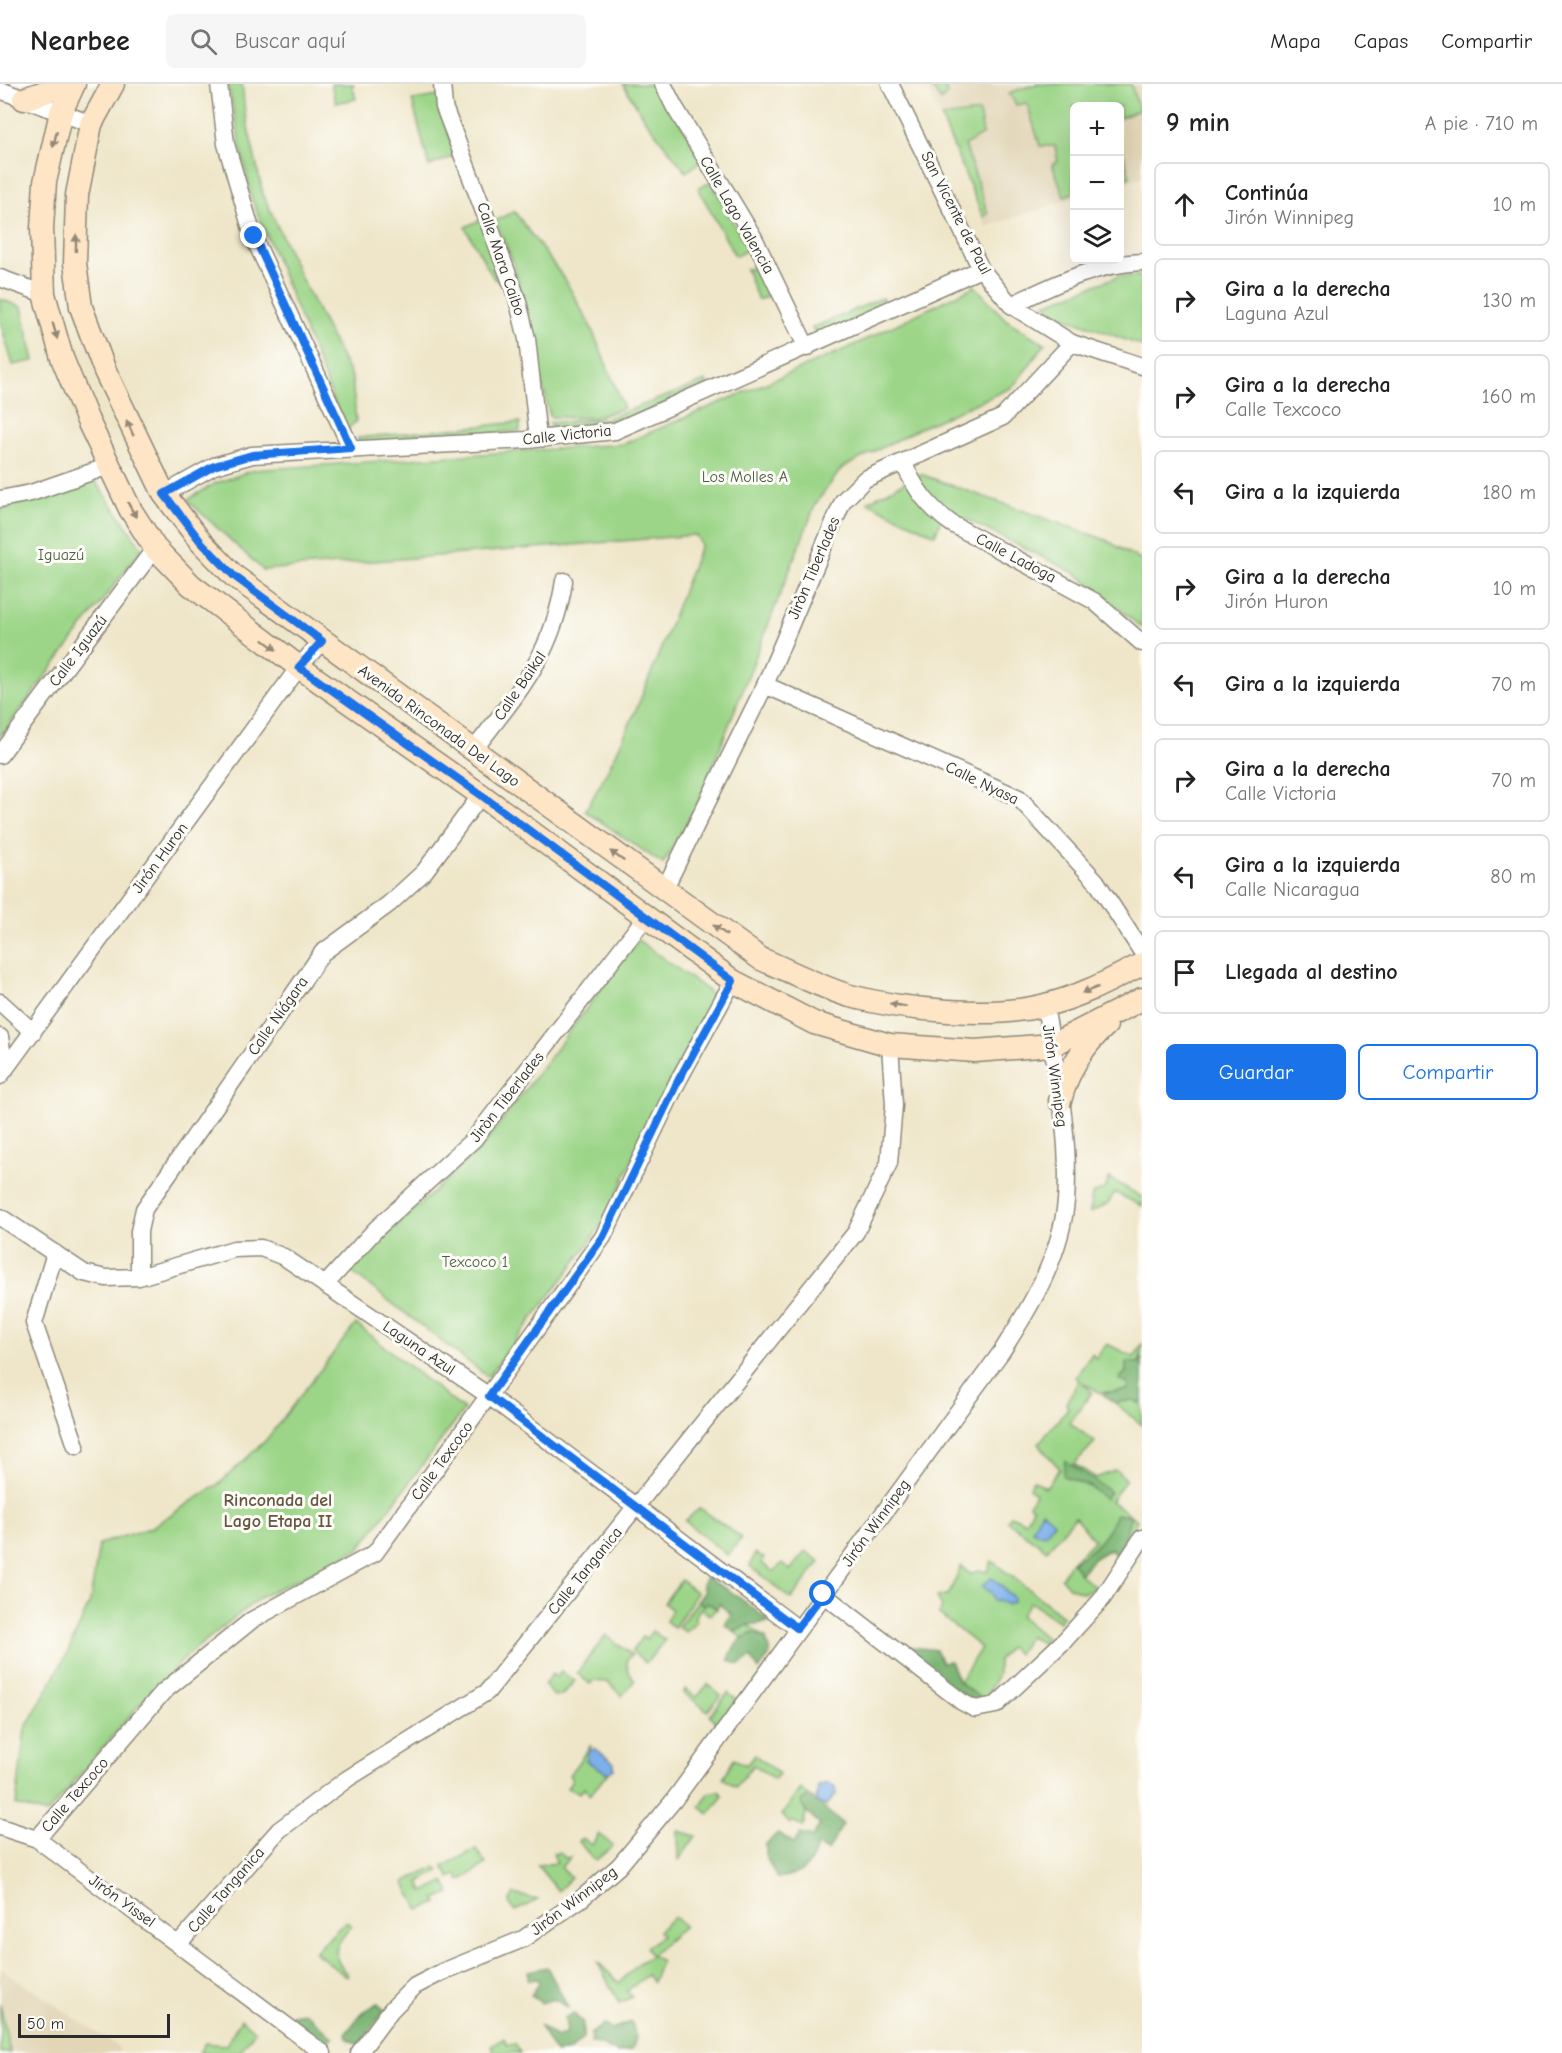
<!DOCTYPE html>
<html lang="es">
<head>
<meta charset="utf-8">
<style>
  :root { --surface:#fff; --page:#f6f6f6; --text:#222; --muted:#767676; --line:#e0e0e0; --accent:#1a73e8 }
  body { margin:0; font-family:"Comic Neue",sans-serif; background:var(--page); color:var(--text) }
  .controls { position:absolute; right:18px; top:18px; display:grid; overflow:hidden; border-radius:9px; box-shadow:0 6px 24px #0002 }
  .controls button { width:54px; height:54px; display:grid; place-items:center; padding:0; border:0; border-bottom:2px solid var(--line); background:var(--surface); color:var(--text); font:30px sans-serif }
  .scale { position:absolute; left:18px; bottom:15px; width:152px; box-sizing:border-box; padding-left:6px; border:3px solid #2b2b2b; border-top:0; font-size:16px; line-height:21px; white-space:nowrap; color:#2b2b2b; -webkit-text-stroke:4px #fdfcf7; paint-order:stroke }
  .stop { position:absolute; width:18px; height:18px; margin:-14px; border:4px solid #1a73e8; border-radius:50%; background:#fff }
  .stop.end { background:#1a73e8; border-color:#fff; box-shadow:0 2px 6px #0008 }
  .list { margin:0; padding:0; list-style:none }
  h2 { display:flex; justify-content:space-between; align-items:center; height:78px; margin:0; padding:0 24px; font-size:26px }
  h2 small { font-size:20px; font-weight:400; color:var(--muted) }
  .list li { display:grid; grid-template-columns:39px 1fr auto; gap:18px; align-items:center; box-sizing:border-box; height:84px; margin:0 12px 12px; padding:0 12px; border:2px solid var(--line); border-radius:9px }
  .list b { display:block; font-size:22px; white-space:nowrap }
  .list p { margin:0; font-size:20px; white-space:nowrap; color:var(--muted) }
  .list em { font-size:20px; font-style:normal; color:var(--muted) }
  .actions { display:flex; gap:12px; padding:18px 24px }
  .actions a { flex:1; padding:14px 0; border:2px solid var(--accent); border-radius:9px; text-align:center; font-size:21px; color:var(--accent) }
  .actions .main { background:var(--accent); color:#fff }
  .icon { flex:none; width:33px; height:33px; fill:none; stroke:currentColor; stroke-width:2; stroke-linecap:round; stroke-linejoin:round }
  .map { position:relative; flex:none; width:1142px; height:1969px; overflow:hidden }
  header { display:flex; align-items:center; gap:36px; box-sizing:border-box; height:84px; padding:0 30px; background:var(--surface); border-bottom:2px solid var(--line) }
  header strong { font-size:28px }
  nav { display:flex; gap:33px; margin-inline-start:auto; font-size:21px }
  .search { width:420px; height:54px; background:var(--page); display:flex; align-items:center; gap:15px; box-sizing:border-box; padding:0 21px; border-radius:9px; color:var(--muted); font-size:22px }
  main { display:flex }
  aside { flex:1; background:var(--surface) }
  .map>svg:first-child { display:block }
  .built { fill:#e2d6b7 }
  .green { fill:#9cd588; stroke:#64805a; stroke-width:1.5 }
  .forest { fill:#7db674; stroke:#547050; stroke-width:1.5 }
  .water { fill:#7db0ea; stroke:#546e8a; stroke-width:1.5 }
  .lines { fill:none; stroke-linecap:round; stroke-linejoin:round }
  .street-casing { stroke:#8d887a; stroke-width:19 }
  .secondary-casing { stroke:#8d887a; stroke-width:25 }
  .street { stroke:#fff; stroke-width:16 }
  .secondary { stroke:#fde5c5; stroke-width:22 }
  .oneway { fill:#948878 }
  .route { stroke:#1a73e8; stroke-width:8 }
  .labels { text-anchor:middle; dominant-baseline:central; stroke-width:6; stroke-linejoin:round; paint-order:stroke }
  .street-label { font-size:16px; fill:#2b2b2b; stroke:#fdfcf7 }
  .park-label { font-size:16px; fill:#4d5e47; stroke:#fdfcf7 }
  .neighbourhood-label { font-size:18px; font-weight:bold; fill:#665641; stroke:#fdfcf7 }
</style>
</head>
<body>
<header>
<strong>Nearbee</strong>
<div class="search"><svg class="icon" aria-label="search" viewBox="0 0 24 24"><circle cx="10" cy="10" r="6"/><path d="M15 15l6 6"/></svg>Buscar aquí</div>
<nav><a>Mapa</a><a>Capas</a><a>Compartir</a></nav>
</header>
<main>
<div class="map">
<svg width="1142" height="1969" viewBox="0 0 1142 1969">
  <rect width="100%" height="100%" fill="#fdfcf7"/>
  <filter id="ink" filterUnits="userSpaceOnUse"><feTurbulence type="fractalNoise" baseFrequency=".0167" numOctaves="2"/><feDisplacementMap in="SourceGraphic" scale="12" xChannelSelector="R" yChannelSelector="G"/><feConvolveMatrix kernelMatrix="1 2 1 2 8 2 1 2 1" color-interpolation-filters="sRGB"/></filter>
  <filter id="wash" filterUnits="userSpaceOnUse"><feTurbulence type="fractalNoise" baseFrequency=".008" numOctaves="4" result="noise"/><feDisplacementMap in="SourceGraphic" scale="24" xChannelSelector="R" yChannelSelector="G"/><feGaussianBlur stdDeviation="1.35" result="paint"/><feColorMatrix in="noise" values="0 0 0 0 0 0 0 0 0 0 0 0 0 0 0 0 0 1.4 0 .05"/><feComposite in="paint" operator="in"/></filter>
  <g filter="url(#wash)">
    <rect width="100%" height="100%" fill="#efe6c9"/>
    <!-- built -->
    <path class="built" d="M925,0H1142V93L1120,100V22H1074V114L986,143L960,74Z
      M0,1884L119,1963V1969H0Z"/>
    <!-- green -->
    <path class="green" d="M228,0H242L245,29L263,110L299,190L352,294L356,337L346,347L251,113Z
      M331,0H354L352,2L356,15L336,19Z
      M623,0H659L702,77L686,88L646,37Z
      M930,0H944L947,10L941,17Z
      M1036,0H1131L1139,26L1120,34V22H1074V109L1064,112L1052,80L1058,77L1055,62H1040L1027,19L1016,21L1009,9Z
      M438,12L455,72L429,82L412,16Z
      M979,28L983,50L965,61L988,130L983,133L941,33Z
      M1120,60L1130,93L1120,96Z
      M711,98L748,166L735,172L698,104Z
      M514,127L565,196L591,243L624,324L594,334L550,333L514,180L495,137Z
      M482,135L503,198L494,195L465,143Z
      M758,184L768,212L758,216L746,185Z
      M1119,192H1142V262L1059,231L1045,220Z
      M975,202L1006,236L1045,260L1013,303L920,344L842,384L816,419L697,722L663,780L585,727C635,644 665,550 701,461L696,451L263,486L187,416L214,400L253,386L623,360L848,264Z
      M882,214L886,222L817,254L812,244Z
      M0,215L22,223L34,277L13,281L0,238Z
      M706,297L707,302L608,342L551,344L549,339L606,335Z
      M520,338V347L358,360V354Z
      M920,390L1106,456L1142,477V544L1077,490L945,425L935,451L867,418Z
      M95,397L142,464L0,653V426Z
      M638,856L716,913L645,1044L616,1114L591,1157L488,1293L349,1186L482,1063Z
      M1109,1094L1142,1113V1122L1114,1108L1109,1119L1090,1129L1092,1110L1105,1105Z
      M356,1240L464,1326L359,1465L261,1513L190,1569L138,1622L47,1730L16,1721L25,1645L66,1572L90,1518L99,1460L150,1444L219,1400L266,1356Z
      M1107,1260L1134,1273L1142,1260C1142,1284 1134,1279 1119,1295L1129,1301L1128,1306L1101,1309L1082,1298L1092,1308L1070,1339L1095,1358L1074,1380L1096,1394L1116,1386L1126,1395L1111,1417L1137,1436L1117,1473L1111,1464L1093,1475L1080,1490L1096,1504L1084,1509L1069,1503L1061,1494L1069,1481L1094,1456L1075,1433L1047,1466L1007,1437L1011,1431L1025,1438L1033,1424L1029,1421L1035,1409L1029,1404L1033,1396L1046,1403L1060,1385L1038,1360L1068,1324L1066,1319L1079,1296L1075,1293L1092,1270L1096,1274Z
      M1132,1316L1142,1320V1341L1115,1319Z
      M700,1424L742,1454L727,1471L685,1437Z
      M806,1467L820,1478L791,1515L750,1482L755,1469L764,1474L762,1479L774,1488L782,1479L790,1486Z
      M992,1477L1063,1532L1059,1538L1030,1518L1020,1532L1046,1554L1042,1559L1029,1552L1018,1570L1009,1563L998,1576V1590L988,1609L993,1614L983,1617L959,1598L981,1564L939,1530L942,1523L937,1513L949,1510L961,1482L970,1490L979,1486L987,1488Z
      M681,1496L697,1509L674,1544L666,1537L672,1526L664,1519Z
      M698,1517L704,1522L707,1518L717,1525L709,1531L701,1524L694,1534L697,1537L686,1548L678,1543Z
      M748,1541L766,1554L754,1549L742,1554L734,1547Z
      M652,1547L665,1556L646,1579L632,1567L643,1552L646,1555Z
      M606,1551L632,1571L627,1575C627,1584 628,1590 635,1596L622,1612L608,1598L593,1597L590,1600L577,1589Z
      M561,1588L575,1597L562,1611L554,1612L544,1601L552,1590L556,1593Z
      M708,1600L721,1612L708,1627L684,1609L685,1605L697,1613Z
      M728,1609L737,1616L718,1641L710,1632Z
      M591,1661L587,1677L608,1689L590,1711L584,1704L580,1709L567,1704L572,1695L569,1691Z
      M755,1671L779,1690L774,1695L753,1681L736,1703L723,1694L734,1675L746,1681Z
      M800,1705L809,1712L802,1718L806,1728L803,1743L793,1737L790,1740L782,1731Z
      M719,1707L723,1712L709,1730L700,1723L709,1709Z
      M678,1747L696,1752L679,1776Z
      M599,1750L613,1762L595,1777L578,1757L582,1754L592,1761Z
      M476,1765L486,1780L460,1797L457,1790L450,1794L443,1782Z
      M560,1768L565,1774L571,1773L561,1783L571,1794L558,1807L537,1781L557,1779L553,1770Z
      M436,1783L439,1787L419,1798L423,1808L444,1798L450,1809L436,1815L438,1819L419,1826L404,1798Z
      M514,1810L538,1816L515,1827L509,1819Z
      M674,1833L684,1842L652,1871L661,1877L653,1898L647,1891L627,1907L632,1913L619,1919L597,1877L619,1899L640,1878L651,1872L646,1863L662,1852L658,1847Z
      M346,1837L352,1842C335,1859 329,1872 348,1891L345,1892L315,1868Z
      M0,1920L10,1969H0Z
      M241,1935L255,1947L239,1969H199L205,1959L226,1961Z
      M504,1954L507,1961L516,1960L520,1969H494L491,1962Z"/>
    <!-- forest -->
    <path class="forest" d="M1142,1274V1320L1132,1316L1115,1319L1101,1309L1128,1306L1129,1301L1119,1295L1126,1288V1278L1140,1279Z
      M1065,1376L1110,1408L1105,1415L1090,1403L1063,1392Z
      M1116,1430L1131,1432L1117,1473L1111,1464L1093,1475L1080,1490L1072,1478C1092,1469 1108,1451 1116,1430Z
      M706,1493L736,1511L770,1538L748,1541L734,1547L725,1540L731,1530L719,1520L717,1525L707,1518L704,1522L698,1517L704,1508L702,1500Z
      M754,1549L766,1554L770,1570L759,1586L751,1573L739,1581L729,1576C732,1563 741,1552 754,1549Z
      M904,1562L936,1566L942,1578L950,1577L959,1598L980,1614L975,1617L955,1606Z
      M809,1712L843,1740L828,1767L817,1761C812,1785 800,1791 777,1794L766,1773V1760L778,1749L794,1759L800,1750L813,1753L820,1740L806,1728L801,1718Z
      M547,1883L568,1923L554,1915L541,1919L531,1911L539,1900L538,1895L528,1896V1887Z
      M378,1919L385,1927L359,1961L347,1954L346,1949L363,1928Z
      M306,1929L333,1954L324,1958L295,1943L293,1931Z
      M573,1929L583,1939V1954L570,1967L555,1969L539,1941L557,1953L567,1948L565,1934Z
      M632,1938L636,1954L632,1966L617,1969L600,1960L591,1959L590,1950L604,1941L611,1945Z"/>
    <!-- water -->
    <path class="water" d="M1042,1427L1054,1438L1046,1449L1039,1450L1032,1446Z
      M991,1494C1000,1498 1004,1507 1013,1513V1518L1008,1521L998,1516L994,1517L991,1509L982,1503Z
      M595,1664L614,1679V1685L608,1689L586,1677L588,1669Z
      M828,1699L835,1703L836,1710L826,1722L816,1718L818,1702Z"/>
  </g>
  <g filter="url(#ink)">
    <g class="lines">
      <defs>
        <path id="street" d="M219,0L226,60L253,152L351,364
          M442,0L444,23L517,214L527,255L538,354
          M663,0L674,22L754,154L807,264
          M890,0L981,185L1011,221L1072,259L1142,282
          M0,6L91,40
          M0,194L44,210
          M1011,221C1054,201 1094,180 1142,178
          M903,378C915,405 928,423 952,440L1094,517L1142,559
          M164,410L214,382L252,371L526,356L615,347L981,185
          M0,415L31,409L109,382
          M765,601L1019,714L1096,797L1142,868
          M473,667C517,609 553,572 564,497
          M0,671L155,464
          M664,806L765,601L843,417L865,395L1003,333L1072,259
          M0,918L33,948
          M0,953L5,986
          M0,992L299,583L322,557
          M0,1133L84,1189L106,1194L139,1193L234,1165L261,1164L284,1173L489,1312L797,1544
          M55,1169L34,1239L76,1362
          M139,1193V1147L144,1125L322,869L389,820L424,788L481,711
          M325,1201L376,1145L474,1055L645,834
          M823,1510L962,1618L975,1625L996,1621L1065,1556L1102,1515L1142,1454
          M0,1743L37,1755L323,1969
          M37,1755L163,1608L252,1536L375,1469L603,1153L678,997L733,897
          M179,1859L279,1746L347,1695L487,1608L856,1148L889,1079L894,1021L890,961
          M359,1969L391,1926L415,1902L442,1888L523,1855L581,1815L619,1782L674,1716L1002,1267C1031,1222 1061,1172 1066,1117C1071,1053 1056,985 1045,922"/>
        <path id="secondary" d="M74,0L61,28L45,98L42,144L44,210L62,274L88,337L130,425L155,464L191,501L299,583L481,711L733,897L814,939L890,961L975,967L1052,961L1142,915
          M113,0L91,40L77,111L75,179L81,223L105,287L164,410L201,458L234,492L761,875C790,887 820,903 850,912C903,926 993,935 1045,921C1080,913 1111,896 1142,880
          M24,15L68,0
          M1060,1017C1068,986 1082,963 1106,941"/>
      </defs>
      <!-- street casing -->
      <use href="#street" class="street-casing"/>
      <!-- secondary casing -->
      <use href="#secondary" class="secondary-casing"/>
      <!-- street -->
      <use href="#street" class="street"/>
      <!-- secondary -->
      <use href="#secondary" class="secondary"/>
    </g>
    <!-- one-way arrows -->
    <defs><path id="oneway-solid" d="M-6-.8H1V-3.2L6.5 0L1 3.2V.8H-6Z" transform="scale(1.5)"/></defs>
    <g class="oneway">
      <use href="#oneway-solid" transform="translate(55 55) rotate(103)"/>
      <use href="#oneway-solid" transform="translate(76 159) rotate(-89)"/>
      <use href="#oneway-solid" transform="translate(55 247) rotate(74)"/>
      <use href="#oneway-solid" transform="translate(130 344) rotate(-114)"/>
      <use href="#oneway-solid" transform="translate(132 426) rotate(60)"/>
      <use href="#oneway-solid" transform="translate(270 561) rotate(37)"/>
      <use href="#oneway-solid" transform="translate(617 772) rotate(-144)"/>
      <use href="#oneway-solid" transform="translate(720 846) rotate(-145)"/>
      <use href="#oneway-solid" transform="translate(1090 906) rotate(160)"/>
      <use href="#oneway-solid" transform="translate(898 921) rotate(-169)"/>
    </g>
  </g>
  <g class="lines" filter="url(#ink)">
    <!-- route -->
    <path class="route" d="M254,152L351,364L252,371L214,382L164,410L201,458L234,492L322,557L299,583L481,711L733,897L678,997L603,1153L489,1312L797,1544L823,1510"/>
  </g>
  <g class="labels">
    <!-- street labels -->
    <g class="street-label">
      <text transform="translate(956 129) rotate(63)">San Vicente de Paul</text>
      <text transform="translate(737 131) rotate(60)">Calle Lago Valencia</text>
      <text transform="translate(501 175) rotate(71)">Calle Mara Caibo</text>
      <text transform="translate(567 351) rotate(-6)">Calle Victoria</text>
      <text transform="translate(1016 474) rotate(28)">Calle Ladoga</text>
      <text transform="translate(814 484) rotate(-67)">Jiròn Tiberlades</text>
      <text transform="translate(78 567) rotate(-53)">Calle Iguazú</text>
      <text transform="translate(520 602) rotate(-56)">Calle Baikal</text>
      <text transform="translate(439 642) rotate(36)">Avenida Rinconada Del Lago</text>
      <text transform="translate(982 699) rotate(26)">Calle Nyasa</text>
      <text transform="translate(160 774) rotate(-54)">Jirón Huron</text>
      <text transform="translate(278 932) rotate(-55)">Calle Niágara</text>
      <text transform="translate(1055 992) rotate(82)">Jirón Winnipeg</text>
      <text transform="translate(507 1013) rotate(-52)">Jiròn Tiberlades</text>
      <text transform="translate(419 1264) rotate(34)">Laguna Azul</text>
      <text transform="translate(442 1377) rotate(-54)">Calle Texcoco</text>
      <text transform="translate(876 1439) rotate(-54)">Jirón Winnipeg</text>
      <text transform="translate(585 1487) rotate(-51)">Calle Tanganica</text>
      <text transform="translate(75 1711) rotate(-49)">Calle Texcoco</text>
      <text transform="translate(226 1806) rotate(-49)">Calle Tanganica</text>
      <text transform="translate(122 1817) rotate(36)">Jirón Yissel</text>
      <text transform="translate(574 1817) rotate(-37)">Jirón Winnipeg</text>
    </g>
    <!-- park labels -->
    <g class="park-label">
      <text x="745" y="393">Los Molles A</text>
      <text x="61" y="471">Iguazú</text>
      <text x="475" y="1178">Texcoco 1</text>
    </g>
    <!-- neighbourhood labels -->
    <g class="neighbourhood-label">
      <text x="278" y="1416">Rinconada del<tspan x="278" dy="21">Lago Etapa II</tspan></text>
    </g>
  </g>
</svg>
<div class="controls">
<button>+</button>
<button>−</button>
<button><svg class="icon" aria-label="layers" viewBox="0 0 24 24"><path d="M12 4l9 5-9 5-9-5zM3 14l9 5 9-5"/></svg></button>
</div>
<div class="scale">50 m</div>
<div class="stop" style="left:823px;top:1510px"></div>
<div class="stop end" style="left:254px;top:152px"></div>
</div>
<aside>
<h2>9 min<small>A pie · 710 m</small></h2>
<ul class="list">
<li><svg class="icon" aria-label="ahead" viewBox="0 0 24 24"><path d="M12 20V5M6 11l6-6 6 6"/></svg><div><b>Continúa</b><p>Jirón Winnipeg</p></div><em>10 m</em></li>
<li><svg class="icon" aria-label="right" viewBox="0 0 24 24"><path d="M7 20v-9h11M14 6l5 5-5 5"/></svg><div><b>Gira a la derecha</b><p>Laguna Azul</p></div><em>130 m</em></li>
<li><svg class="icon" aria-label="right" viewBox="0 0 24 24"><path d="M7 20v-9h11M14 6l5 5-5 5"/></svg><div><b>Gira a la derecha</b><p>Calle Texcoco</p></div><em>160 m</em></li>
<li><svg class="icon" aria-label="left" viewBox="0 0 24 24"><path d="M17 20v-9H6M10 6l-5 5 5 5"/></svg><div><b>Gira a la izquierda</b></div><em>180 m</em></li>
<li><svg class="icon" aria-label="right" viewBox="0 0 24 24"><path d="M7 20v-9h11M14 6l5 5-5 5"/></svg><div><b>Gira a la derecha</b><p>Jirón Huron</p></div><em>10 m</em></li>
<li><svg class="icon" aria-label="left" viewBox="0 0 24 24"><path d="M17 20v-9H6M10 6l-5 5 5 5"/></svg><div><b>Gira a la izquierda</b></div><em>70 m</em></li>
<li><svg class="icon" aria-label="right" viewBox="0 0 24 24"><path d="M7 20v-9h11M14 6l5 5-5 5"/></svg><div><b>Gira a la derecha</b><p>Calle Victoria</p></div><em>70 m</em></li>
<li><svg class="icon" aria-label="left" viewBox="0 0 24 24"><path d="M17 20v-9H6M10 6l-5 5 5 5"/></svg><div><b>Gira a la izquierda</b><p>Calle Nicaragua</p></div><em>80 m</em></li>
<li><svg class="icon" aria-label="arrive" viewBox="0 0 24 24"><path d="M6 21V4h12l-3 4 3 4H6"/></svg><div><b>Llegada al destino</b></div></li>
</ul>
<div class="actions"><a class="main">Guardar</a><a>Compartir</a></div>
</aside>
</main>
</body>
</html>
